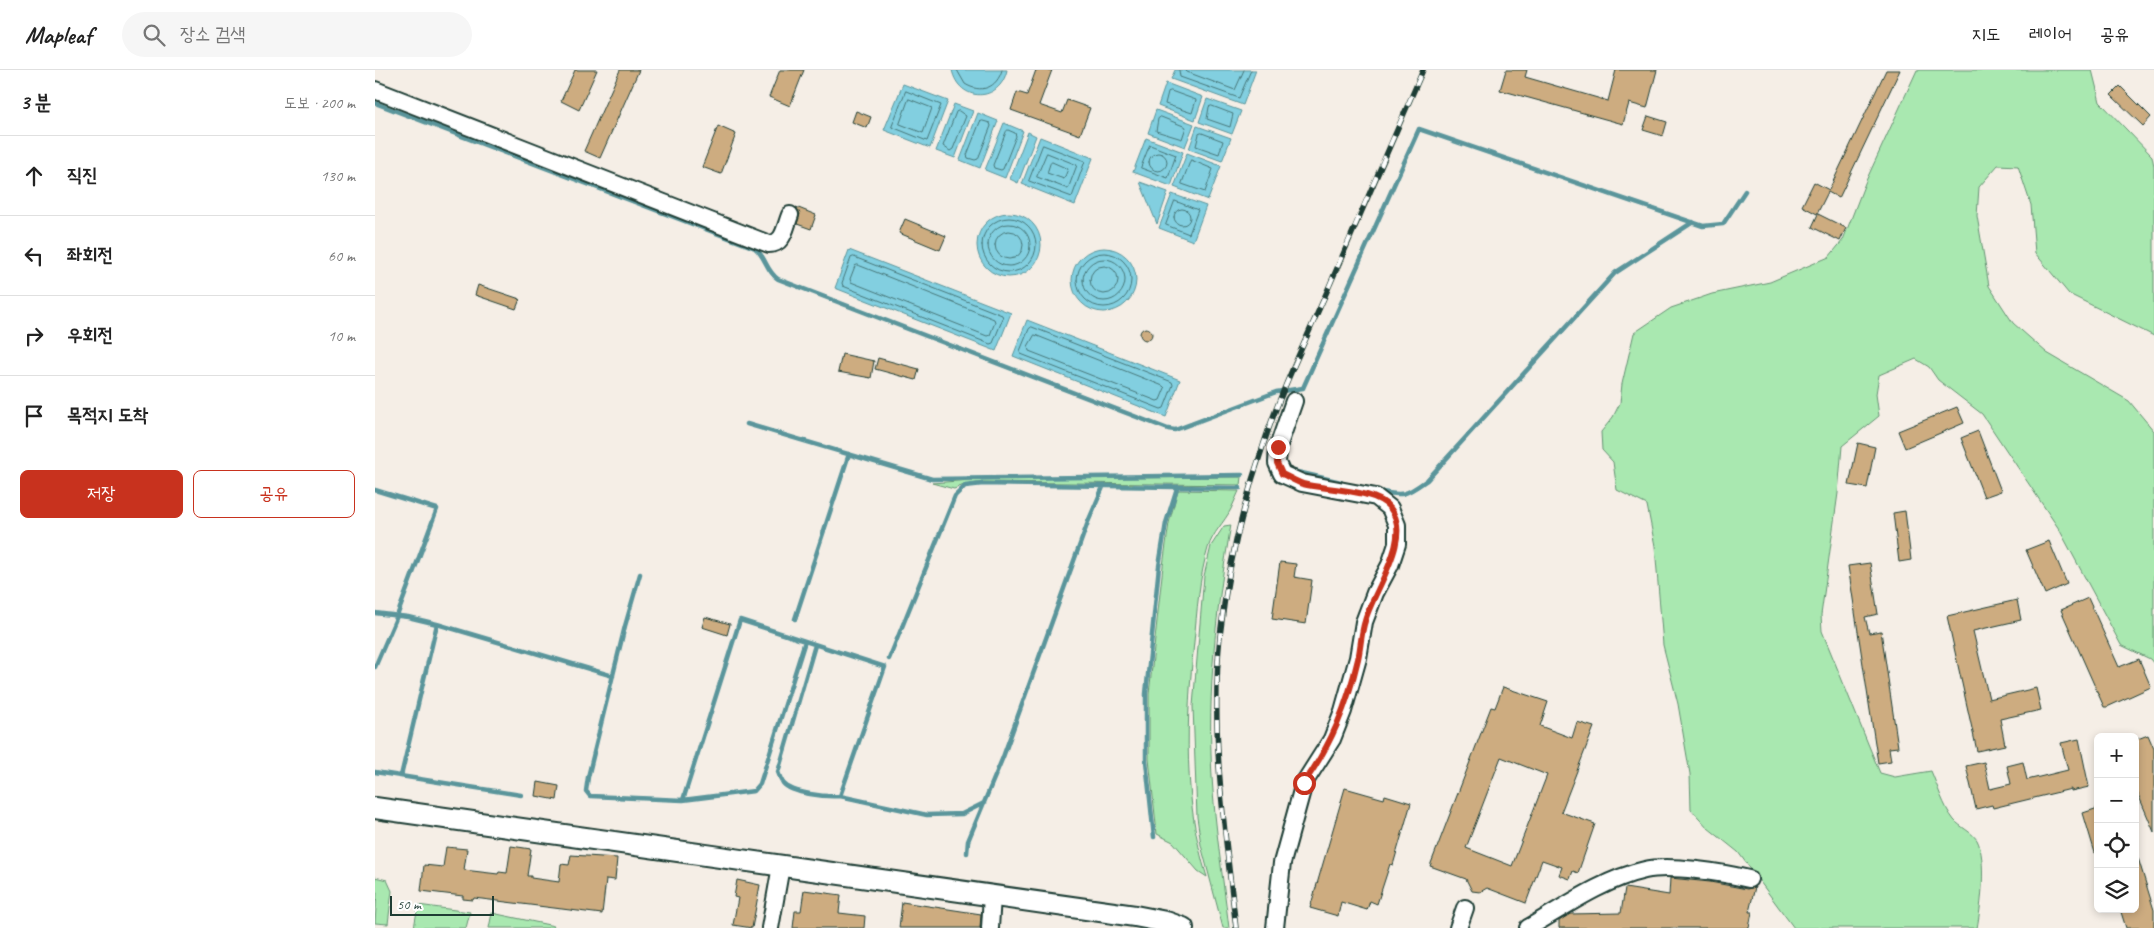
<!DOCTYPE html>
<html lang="ko">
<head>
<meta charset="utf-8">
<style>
  :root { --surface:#fff; --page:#f6f6f6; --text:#222; --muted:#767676; --line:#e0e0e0; --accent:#c8321e }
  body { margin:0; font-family:Caveat,"Poor Story",sans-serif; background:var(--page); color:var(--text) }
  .controls { position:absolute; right:15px; bottom:15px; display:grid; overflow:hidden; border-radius:8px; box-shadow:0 2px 8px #0003 }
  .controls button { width:45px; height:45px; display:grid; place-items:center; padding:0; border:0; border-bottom:1px solid var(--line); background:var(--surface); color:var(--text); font:25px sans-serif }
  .scale { position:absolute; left:15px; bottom:12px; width:104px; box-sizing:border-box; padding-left:5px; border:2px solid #1f3d34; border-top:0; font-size:14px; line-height:18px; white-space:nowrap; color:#1f3d34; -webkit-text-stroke:4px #fff; paint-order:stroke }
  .stop { position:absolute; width:15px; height:15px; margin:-11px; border:4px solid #c8321e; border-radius:50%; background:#fff }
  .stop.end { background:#c8321e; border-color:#fff; box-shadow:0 1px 5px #0008 }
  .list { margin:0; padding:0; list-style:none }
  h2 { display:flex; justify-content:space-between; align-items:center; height:65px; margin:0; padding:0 20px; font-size:21px }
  h2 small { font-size:16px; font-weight:400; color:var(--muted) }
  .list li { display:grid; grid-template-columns:32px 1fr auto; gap:15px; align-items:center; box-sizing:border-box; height:80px; padding:0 20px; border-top:1px solid var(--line) }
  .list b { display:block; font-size:19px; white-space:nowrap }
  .list em { font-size:16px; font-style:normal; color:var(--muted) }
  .actions { display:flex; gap:10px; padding:15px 20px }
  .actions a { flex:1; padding:11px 0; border:1px solid var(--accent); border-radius:8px; text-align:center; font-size:18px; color:var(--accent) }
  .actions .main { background:var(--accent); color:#fff }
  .icon { flex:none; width:28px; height:28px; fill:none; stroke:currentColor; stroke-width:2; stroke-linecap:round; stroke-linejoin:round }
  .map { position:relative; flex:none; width:1779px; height:858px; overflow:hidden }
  header { display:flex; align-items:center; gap:30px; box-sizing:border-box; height:70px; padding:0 25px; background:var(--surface); border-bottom:1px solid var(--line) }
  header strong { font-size:24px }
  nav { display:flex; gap:28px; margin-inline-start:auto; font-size:18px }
  .search { width:350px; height:45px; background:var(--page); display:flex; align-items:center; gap:12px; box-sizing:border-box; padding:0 18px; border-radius:28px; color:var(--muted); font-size:19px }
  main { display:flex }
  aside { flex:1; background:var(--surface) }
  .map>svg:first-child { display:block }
  .green { fill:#a9e8b0; stroke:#649272 }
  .water { fill:#82cfe0; stroke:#5a959b }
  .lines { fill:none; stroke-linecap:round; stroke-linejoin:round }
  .shore { stroke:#477779; stroke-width:1 }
  .stream { stroke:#5a959b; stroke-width:4.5 }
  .building { fill:#cdac80; stroke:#1f3d34; fill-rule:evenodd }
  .minor-casing { stroke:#1f3d34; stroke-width:20 }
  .tertiary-casing { stroke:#1f3d34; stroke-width:24 }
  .minor { stroke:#fff; stroke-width:16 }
  .tertiary { stroke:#fff; stroke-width:20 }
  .rail-casing { stroke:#1f3d34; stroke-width:5.5 }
  .rail { stroke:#fff; stroke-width:4; stroke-dasharray:11; stroke-linecap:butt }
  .route { stroke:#c8321e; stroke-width:6 }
</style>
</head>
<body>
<header>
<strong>Mapleaf</strong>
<div class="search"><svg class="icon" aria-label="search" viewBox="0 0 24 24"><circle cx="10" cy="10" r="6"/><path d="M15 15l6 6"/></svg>장소 검색</div>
<nav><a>지도</a><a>레이어</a><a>공유</a></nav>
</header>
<main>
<aside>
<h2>3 분<small>도보 · 200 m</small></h2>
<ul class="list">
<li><svg class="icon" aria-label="ahead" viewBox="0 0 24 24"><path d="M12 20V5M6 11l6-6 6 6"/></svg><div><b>직진</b></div><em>130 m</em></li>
<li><svg class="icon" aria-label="left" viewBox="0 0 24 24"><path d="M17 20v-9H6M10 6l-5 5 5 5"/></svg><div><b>좌회전</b></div><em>60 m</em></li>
<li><svg class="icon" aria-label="right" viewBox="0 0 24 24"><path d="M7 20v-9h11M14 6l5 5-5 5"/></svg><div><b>우회전</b></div><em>10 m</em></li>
<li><svg class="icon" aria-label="arrive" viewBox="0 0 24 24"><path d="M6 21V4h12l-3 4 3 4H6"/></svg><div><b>목적지 도착</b></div></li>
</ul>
<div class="actions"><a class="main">저장</a><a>공유</a></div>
</aside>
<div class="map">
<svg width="1779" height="858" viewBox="0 0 1779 858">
  <rect width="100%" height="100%" fill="#f5eee6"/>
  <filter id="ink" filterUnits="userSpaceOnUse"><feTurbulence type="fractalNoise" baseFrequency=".02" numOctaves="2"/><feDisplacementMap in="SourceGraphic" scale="10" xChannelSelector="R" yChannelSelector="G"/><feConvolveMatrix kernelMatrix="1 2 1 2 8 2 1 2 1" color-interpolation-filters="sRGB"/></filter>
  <g filter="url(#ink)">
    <!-- green -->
    <path class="green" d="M1542,0H1717L1725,32L1777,86L1779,96V266L1694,224L1660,183L1656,135L1643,96L1623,95L1604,117L1602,146L1614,216L1638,253L1672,283L1754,331L1779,361V594L1775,589L1746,575L1684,459L1607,344L1563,310L1554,297L1541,289L1504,305L1501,324L1504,346L1467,376L1463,423L1446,545L1447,561L1505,703L1520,707L1556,701C1563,717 1568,736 1579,750C1585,757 1597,762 1602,770C1612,789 1606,837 1602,858H1419L1363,782L1333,758L1316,739L1315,704L1303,634L1288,575L1280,476L1272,435L1242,420L1238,392L1227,380L1226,362L1238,347L1245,333L1247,314L1259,263L1296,238L1337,224L1395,212L1454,187L1468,170L1490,113Z
      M867,407L866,415L608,412L589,415L579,419L557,413L609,409Z
      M803,420L864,421C861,427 859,433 856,439C849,453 838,462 833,478C824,508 822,541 819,572C811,650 808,732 832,807L823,801L798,772L782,764L774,689V624L788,496L794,453Z
      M856,455C841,538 832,622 837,707C840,758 848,808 854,858H848L826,775L822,747L818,636L829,506L836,476L849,456Z
      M0,807L12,810L17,821L13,854L0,853L2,822L0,821Z
      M43,835L95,842L91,858H39Z
      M117,843L179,856V858H114Z"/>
    <!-- water -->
    <path class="water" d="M577,0H632C625,33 584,33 577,0Z
      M800,0H881L868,35L796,9Z
      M791,13L828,27L820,50L783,36Z
      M528,14L573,31L555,78L509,60Z
      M832,29L866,41L857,64L824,52Z
      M579,34L598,41L580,88L561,81Z
      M781,40L819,54L810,77L773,63Z
      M603,43L623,51L605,98L585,90Z
      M629,53L648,61L630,108L610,100Z
      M822,56L856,68L847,91L814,79Z
      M653,62L661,66L643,113L635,109Z
      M665,67L718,88L700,135L647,114Z
      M771,68L808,82L796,116L758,102Z
      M812,83L846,96L833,130L799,117Z
      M765,112L793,122L782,154Z
      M797,124L831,136L818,171L784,158Z
      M602 175a32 32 0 1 1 64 0a32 32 0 1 1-64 0Z
      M697 210a32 32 0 1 1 64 0a32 32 0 1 1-64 0Z
      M474,180L636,243L621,281L460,218Z
      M652,250L805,310L791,347L638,286Z"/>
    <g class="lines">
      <!-- shore -->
      <path class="shore" d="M582,0L590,14C606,24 622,18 627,0
        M804,0L805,7L864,28L876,0
        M810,0L812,2L860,20L869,0
        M531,21L566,35L552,71L517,57Z
        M796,21L821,30L817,43L790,34L793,22Z
        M534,29L557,38L548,63L525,54Z
        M837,36L858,44L855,57L832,49L834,37Z
        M584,41L591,46L578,79L575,81L568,76L581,42Z
        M786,47L811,57L807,69L781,61L783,49Z
        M608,51L615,53L616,56L603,89L600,90L593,88L592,85L605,52Z
        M633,60L640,63L641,66L628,99L626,100L619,98L618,95L631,62Z
        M827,63L848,71L844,84L821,76L824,64Z
        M668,75L710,91L697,127L654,111Z
        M775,75L801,85L793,108L766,98Z
        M672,83L702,95L693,119L662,107Z
        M774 92a9 9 0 1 1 18 0a9 9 0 1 1-18 0Z
        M816,90L838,99L830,122L807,114Z
        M677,92L693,99L689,109L672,103L675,94Z
        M800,131L823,140L814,164L791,155Z
        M799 147a8 8 0 1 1 16 0a8 8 0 1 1-16 0Z
        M607 175a27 27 0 1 1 54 0a27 27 0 1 1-54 0Z
        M613 175a21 21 0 1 1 42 0a21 21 0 1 1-42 0Z
        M620 175a14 14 0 1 1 28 0a14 14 0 1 1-28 0Z
        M702 210a27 27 0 1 1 54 0a27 27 0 1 1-54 0Z
        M479,187L627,245L628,248L618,273L615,274L468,216L467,213L476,188Z
        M708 210a21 21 0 1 1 42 0a21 21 0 1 1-42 0Z
        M483,195L619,249L620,252L615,265L612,266L476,212L475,209L480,196Z
        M715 210a14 14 0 1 1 28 0a14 14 0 1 1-28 0Z
        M657,257L797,312L798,315L789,338L786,339L646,284L645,281L654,259Z
        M660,265L788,316L790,318L785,330L782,331L654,281L653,277Z"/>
      <!-- stream -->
      <path class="stream" d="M0,33L380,178C391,187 391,201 403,209L793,359L800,360L901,322L928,318L1044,59L1328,156L1348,154L1370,121
        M372,354L557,409L867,405
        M918,401L966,412
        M0,420L62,439L22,546L0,597
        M1003,421C1029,427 1031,425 1052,410L1240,203L1318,152
        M265,504L250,556L213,707L211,721L215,726L308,730L379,721L385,714L430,571
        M0,543L33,547L62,554L238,606
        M420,549L474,384
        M440,575L403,702C404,705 406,710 408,713C417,724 452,727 465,726L552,745L587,744L609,733
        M514,589L580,426L590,416L608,414L865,418
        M0,702L146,725
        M26,706L62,554
        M465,726L510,597
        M308,730L365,550L510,597
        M779,767L771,691V624L784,496L791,453L802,418
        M592,783L593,771L628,687L713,452L728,417"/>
    </g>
    <!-- building -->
    <path class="building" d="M200,0H222L204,40L186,31Z
      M245,0H264L225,88L209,81Z
      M405,0H429L415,36L394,27Z
      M661,0H677L664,35L687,43L692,30L715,38L705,65L636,40L642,22L652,25Z
      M1131,0H1152L1150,7L1233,31L1241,0H1282L1272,38L1254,33L1248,54L1125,20Z
      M1511,0H1525L1464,128L1453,122L1442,144L1427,136L1439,112L1454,120Z
      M1745,16L1776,47L1768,56L1736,25Z
      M481,41L496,47L492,58L477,52Z
      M1273,46L1292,52L1288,66L1268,60Z
      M343,56L361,64L346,104L327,97Z
      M421,137L441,145L436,159L422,154L425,144Z
      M1443,144L1471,158L1465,171L1437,157Z
      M530,149L571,166L565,180L524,163Z
      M103,215L145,229L141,239L100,225Z
      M765 264a6 6 0 1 1 12 0a6 6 0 1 1-12 0Z
      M467,284L499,291L496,308L463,302Z
      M503,288L544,299L541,310L500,299Z
      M1582,337L1589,353L1530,378L1523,361Z
      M1603,361L1626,421L1609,427L1586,368Z
      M1483,373L1500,377L1492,418L1474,415Z
      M1530,441L1536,490L1524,492L1518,443Z
      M1674,471L1692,514L1670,524L1651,480Z
      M905,492L921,494L919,507L937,510L931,554L897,549Z
      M1495,493L1503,544L1490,547L1494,563L1506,561L1523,677L1514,678L1516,691L1503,693L1473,496Z
      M1713,528L1744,597L1764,589L1776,617L1732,637H1729L1686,540Z
      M1642,530L1646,550L1598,561L1614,629L1661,618L1666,640L1625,649L1630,675L1602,681L1572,546Z
      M330,547L355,554L352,565L327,557Z
      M1128,617L1173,632L1165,656L1197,668L1202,652L1219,657L1186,742L1220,754L1203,803L1198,801L1195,809L1184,805L1187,797L1167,790L1151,833L1112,818L1105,822L1097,821L1091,809L1055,796L1116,637L1120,638ZM1126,687L1172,705L1137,796L1091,778Z
      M1773,665L1779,679V762L1760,717V670Z
      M1704,669L1714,717L1696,721V719L1618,738L1617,735L1601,739L1591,696L1609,692L1615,719L1636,714L1632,696L1648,692L1652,710L1693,700L1686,673Z
      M163,712L184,716L182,730L161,726Z
      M970,718L1009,729L1010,725L1036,733L1018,795L1015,794L1002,834L995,831L992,840L966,832L963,846L935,838Z
      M1723,738V783H1720L1708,743Z
      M136,776L156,779L152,806H156V808L184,812L186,794L194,795L196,785L242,788L240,810L231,809L227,844L99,828L98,830L88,829V826L46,821L49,795L68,797L71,777L92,779L89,800L123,804L124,802L132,803Z
      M1763,788L1779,840V858H1751L1745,839H1760V789Z
      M1295,808L1335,812L1372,819L1380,817L1374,842H1377L1374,858H1184V851L1195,844L1246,843L1250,818L1294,825Z
      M362,810L385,815L377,858L358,855L363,828L359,827Z
      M429,820L466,825L464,843L490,846L489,858H418L420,841H426Z
      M527,832L606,844L605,858H524Z"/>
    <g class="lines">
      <defs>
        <path id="minor" d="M0,20L394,174C409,174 410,157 415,145
          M395,858L406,796
          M615,858L617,826
          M900,858L907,793L929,713L957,669L968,641L983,588L989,552L1000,523L1015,495L1022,474V455L1015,438L1001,427L927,413L907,404L902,393L903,377L919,331
          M1083,858L1090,838
          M1153,858C1189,837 1229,809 1270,800C1295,794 1349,803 1374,809"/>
        <path id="tertiary" d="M0,738L760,846L791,852L808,858"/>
      </defs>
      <!-- minor casing -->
      <use href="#minor" class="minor-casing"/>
      <!-- tertiary casing -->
      <use href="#tertiary" class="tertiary-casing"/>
      <!-- minor -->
      <use href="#minor" class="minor"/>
      <!-- tertiary -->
      <use href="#tertiary" class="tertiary"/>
      <defs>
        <path id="rail" d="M861,858C850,762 835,663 845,566C852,501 868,434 889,373C906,320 931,270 953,219C984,146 1016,73 1048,0"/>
      </defs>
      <!-- rail casing -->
      <use href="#rail" class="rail-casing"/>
      <!-- rail -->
      <use href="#rail" class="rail"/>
    </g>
  </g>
  <g class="lines" filter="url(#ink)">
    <!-- route -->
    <path class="route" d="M903,377L902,393L907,404C914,407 921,412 928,414C951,420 1000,419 1015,438C1039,467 998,521 990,551C986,563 986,576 983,589C972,636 957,673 929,713"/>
  </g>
</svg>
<div class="controls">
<button>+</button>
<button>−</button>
<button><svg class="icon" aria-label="locate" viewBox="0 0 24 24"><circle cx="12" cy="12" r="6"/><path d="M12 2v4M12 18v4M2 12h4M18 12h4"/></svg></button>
<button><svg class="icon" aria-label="layers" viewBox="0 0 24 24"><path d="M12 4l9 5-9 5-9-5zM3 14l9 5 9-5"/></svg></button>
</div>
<div class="scale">50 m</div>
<div class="stop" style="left:929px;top:713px"></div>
<div class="stop end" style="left:903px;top:377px"></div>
</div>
</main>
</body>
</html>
